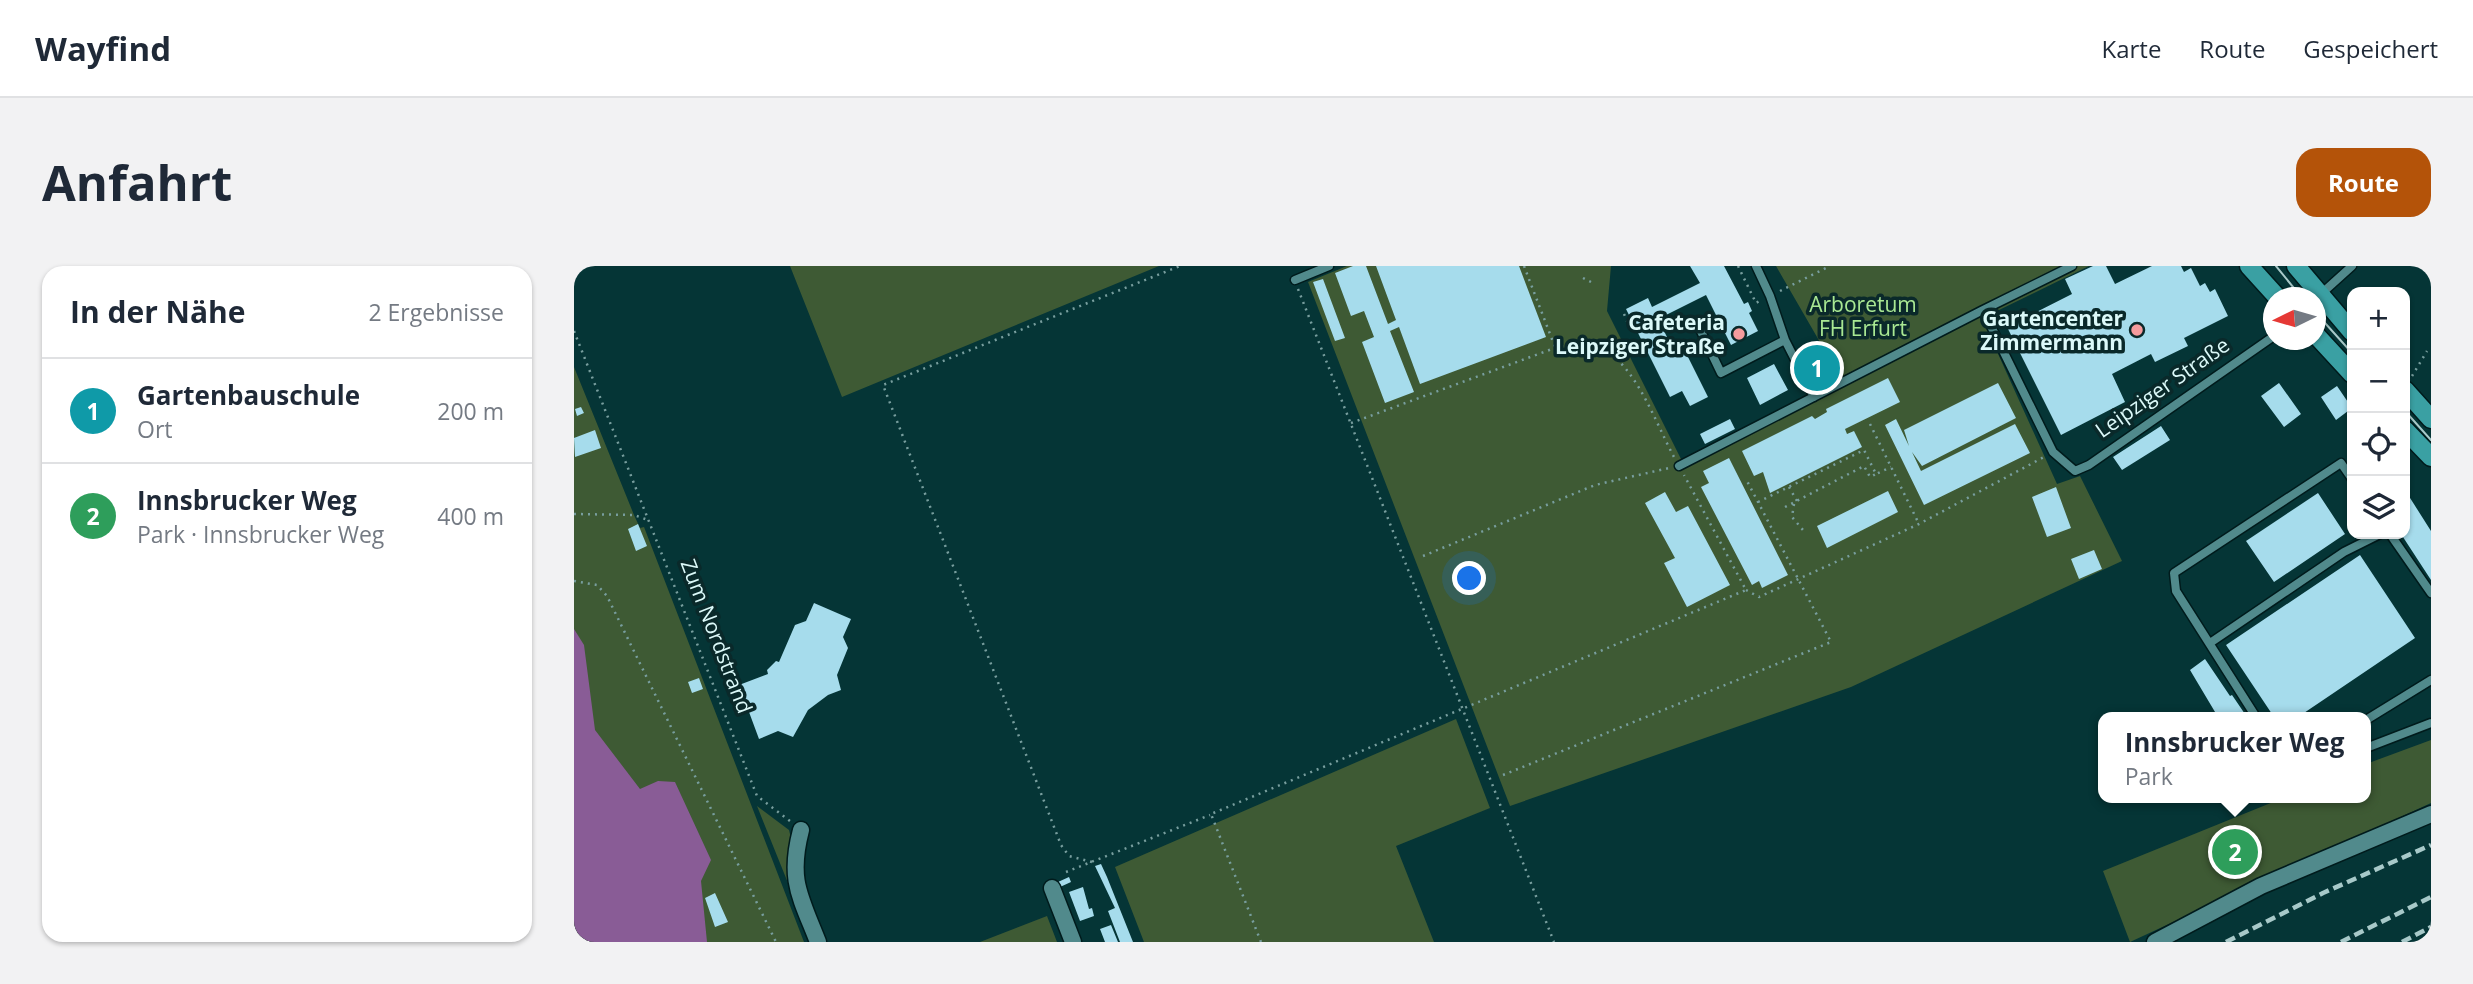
<!DOCTYPE html>
<html lang="de">
<head>
<meta charset="utf-8">
<style>
  :root { --surface:#fff; --page:#f2f2f3; --text:#1f2937; --muted:#747a83; --line:#e0e1e3; --accent:#b45309 }
  body { margin:0; font-family:"Open Sans",sans-serif; background:var(--page); color:var(--text) }
  .controls { position:absolute; right:21px; top:21px; display:grid; overflow:hidden; border-radius:14px; box-shadow:0 2px 5px #0004 }
  .controls button { width:63px; height:63px; display:grid; place-items:center; padding:0; border:0; border-bottom:2px solid var(--line); background:var(--surface); color:var(--text); font:35px sans-serif }
  .compass { position:absolute; left:1689px; top:21px; width:63px; height:63px; border-radius:50%; background:var(--surface); box-shadow:0 2px 5px #0004; rotate:265deg }
  .you { position:absolute; left:896px; top:313px; width:24px; height:24px; margin:-18px; border:5px solid #fff; border-radius:50%; background:#1a73e8; box-shadow:0 0 0 10px #1a73e833 }
  .badge { display:grid; place-items:center; width:46px; height:46px; border-radius:50%; background:var(--accent); color:#fff; font-size:23px; font-weight:700 }
  .pin { position:absolute; translate:-50% -50%; border:4px solid #fff; box-shadow:0 2px 7px #0006 }
  .popup { position:absolute; left:1524px; top:446px; width:273px; height:91px; box-sizing:border-box; display:grid; place-content:center; border-radius:14px; background:var(--surface); filter:drop-shadow(0 2px 5px #0005); font-size:23px; white-space:nowrap; color:var(--muted) }
  .popup b { font-size:26px; color:var(--text) }
  .popup::after { content:''; position:absolute; left:50%; top:100%; margin-left:-14px; border:14px solid transparent; border-top-color:var(--surface) }
  .list { margin:0; padding:0; list-style:none }
  h2 { display:flex; justify-content:space-between; align-items:center; height:91px; margin:0; padding:0 28px; font-size:30px }
  h2 small { font-size:23px; font-weight:400; color:var(--muted) }
  .list li { display:grid; grid-template-columns:46px 1fr auto; gap:21px; align-items:center; box-sizing:border-box; height:105px; padding:0 28px; border-top:2px solid var(--line) }
  .list b { display:block; font-size:26px; white-space:nowrap }
  .list p { margin:0; font-size:23px; white-space:nowrap; color:var(--muted) }
  .list em { font-size:23px; font-style:normal; color:var(--muted) }
  .icon { flex:none; width:38px; height:38px; fill:none; stroke:currentColor; stroke-width:2; stroke-linecap:round; stroke-linejoin:round }
  .map { position:relative; flex:none; width:1857px; height:676px; overflow:hidden; border-radius:21px }
  header { display:flex; align-items:center; gap:42px; box-sizing:border-box; height:98px; padding:0 35px; background:var(--surface); border-bottom:2px solid var(--line) }
  header strong { font-size:33px }
  nav { display:flex; gap:38px; margin-inline-start:auto; font-size:24px }
  .intro { display:flex; align-items:center; justify-content:space-between; box-sizing:border-box; height:168px; padding:0 42px }
  h1 { margin:0; font-size:49px }
  .button { padding:18px 32px; border-radius:21px; background:var(--accent); color:#fff; font-size:24px; font-weight:700 }
  main { display:flex; gap:42px; padding:0 42px }
  aside { flex:1; background:var(--surface); border-radius:21px; box-shadow:0 2px 5px #0004 }
  .map>svg:first-child { display:block }
  .green { fill:#3e5a34 }
  .water { fill:#895c96 }
  .building { fill:#a6dcec }
  .lines { fill:none; stroke-linecap:round; stroke-linejoin:round }
  .service-casing { stroke:#001b1c; stroke-width:11 }
  .minor-casing { stroke:#001b1c; stroke-width:19 }
  .secondary-casing { stroke:#001b1c; stroke-width:21 }
  .path { stroke:#789e9e; stroke-width:2.5; stroke-dasharray:2 5; stroke-linecap:butt }
  .service { stroke:#518a8c; stroke-width:8 }
  .minor { stroke:#518a8c; stroke-width:16 }
  .secondary { stroke:#3aa0a3; stroke-width:18 }
  .tram { stroke:#a8c9c9; stroke-width:2 }
  .rail { stroke:#a8c9c9; stroke-width:4.5; stroke-dasharray:10 5; stroke-linecap:butt }
  .poi-dot { fill:#f59b9d; stroke:#0a292a; stroke-width:2.5 }
  .labels { text-anchor:middle; dominant-baseline:central; stroke-width:7; stroke-linejoin:round; paint-order:stroke }
  .park-label { font-size:21px; fill:#a9e893; stroke:#0a292a }
  .poi-label { font-size:21px; font-weight:bold; fill:#dcf9f9; stroke:#0a292a; text-anchor:end }
  .street-label { font-size:21px; fill:#dcf9f9; stroke:#0a292a }
</style>
</head>
<body>
<header>
<strong>Wayfind</strong>
<nav><a>Karte</a><a>Route</a><a>Gespeichert</a></nav>
</header>
<div class="intro"><h1>Anfahrt</h1><a class="button">Route</a></div>
<main>
<aside>
<h2>In der Nähe<small>2 Ergebnisse</small></h2>
<ul class="list">
<li><span class="badge" style="background:#0f9aa8">1</span><div><b>Gartenbauschule</b><p>Ort</p></div><em>200 m</em></li>
<li><span class="badge" style="background:#2e9e5b">2</span><div><b>Innsbrucker Weg</b><p>Park · Innsbrucker Weg</p></div><em>400 m</em></li>
</ul>
</aside>
<div class="map">
<svg width="1857" height="676" viewBox="0 0 1857 676">
  <rect width="100%" height="100%" fill="#053536"/>
  <!-- green -->
  <path class="green" d="M216,0H585L268,131Z
    M773,0H1037L1033,45L1108,195L1269,116L1202,0H1515L1423,45L1406,48L1483,218L1506,210L1548,295L1277,421L936,540L734,16Z
    M0,101L60,249L66,262L70,261L230,676H0Z
    M882,453L916,542L822,580L860,676H570L541,601Z
    M1857,474V537L1556,676L1529,605L1709,532H1792V498Z
    M183,540L215,564L217,572L214,617Z
    M473,650L483,676H406Z"/>
  <!-- water -->
  <path class="water" d="M0,363L10,379L21,464L66,523L84,515L101,516L137,594L127,615L133,676H0Z"/>
  <!-- building -->
  <path class="building" d="M779,0H792L814,58L822,54L802,0H945L972,71L846,118L825,61L816,65L840,126L811,137L788,76L800,71L790,45L777,50L761,7Z
    M1116,0H1150L1170,38L1174,36L1178,45L1175,47L1184,65L1157,79L1132,29L1084,53L1102,89L1111,85L1134,131L1116,140L1108,125L1096,131L1052,43L1074,32L1078,41L1126,17Z
    M1519,0H1532L1541,18L1578,0H1607L1610,6L1617,2L1626,20L1631,17L1636,26L1641,23L1654,50L1610,72L1614,80L1581,96L1577,88L1538,108L1551,136L1487,169L1433,61L1498,28L1491,13Z
    M749,13L771,72L761,75L739,16Z
    M1245,92L1252,107L1241,112L1234,97Z
    M1200,98L1214,124L1186,139L1173,112Z
    M1314,112L1326,136L1271,163L1273,168L1280,165L1288,181L1196,227L1189,206L1180,210L1168,185L1238,150L1241,153L1253,146L1252,143Z
    M1424,117L1442,152L1348,200L1338,186L1347,205L1441,158L1456,187L1350,239L1311,159L1322,153L1335,180L1330,164Z
    M1705,117L1727,148L1710,161L1687,130Z
    M1763,120L1778,142L1762,154L1747,131Z
    M7,141L10,147L3,150L1,143Z
    M1156,153L1161,163L1131,178L1126,168Z
    M1587,160L1596,174L1548,204L1539,191Z
    M21,164L27,182L1,191L0,172Z
    M1155,192L1214,309L1188,322L1185,315L1178,319L1127,221L1135,217L1129,205Z
    M1482,221L1497,262L1473,271L1458,231Z
    M1831,224L1857,265V314L1827,268H1831Z
    M1314,225L1324,246L1253,282L1243,260Z
    M1091,226L1102,246L1114,240L1156,319L1113,341L1090,297L1101,292L1071,237Z
    M1744,227L1771,268L1700,316L1672,275Z
    M64,258L73,280L62,285L54,263Z
    M1520,284L1528,303L1505,313L1497,293Z
    M1786,289L1841,372L1724,451H1700L1652,379Z
    M240,337L277,353L269,371L274,382L263,409L267,424L254,429L234,444L219,471L204,465L185,473L165,419L194,408L193,404L202,395L205,396L221,359L232,355Z
    M1631,393L1656,430L1658,429L1673,451H1644L1616,404Z
    M125,412L129,423L118,427L114,416Z
    M527,598L533,611L559,676H546L534,645L541,642L521,600Z
    M495,611L497,616L486,621L484,616Z
    M509,621L515,643L518,642L520,650L506,655L495,626Z
    M141,627L154,656L141,661L131,632Z
    M537,659L544,676H531L526,663Z"/>
  <g class="lines">
    <defs>
      <path id="service" d="M1182,0L1196,30L1211,74
        M1498,0L1409,44L1479,186L1501,205L1515,199L1700,70
        M721,14L755,0
        M1747,28L1778,0
        M1123,57L1147,107L1211,74L1240,131
        M1105,200L1409,44
        M1816,268L1857,327
        M1636,377L1770,286L1806,268
        M1682,451L1602,325L1600,307L1767,197L1778,213
        M1792,454L1857,414
        M1792,482L1857,457"/>
      <path id="minor" d="M227,564C214,614 226,630 244,676
        M478,622L499,676
        M1581,676L1687,620L1857,548"/>
      <path id="secondary" d="M1675,0L1704,32
        M1722,0L1778,66
        M1742,69L1778,108
        M1831,124L1857,153
        M1831,164L1857,191"/>
    </defs>
    <!-- service casing -->
    <use href="#service" class="service-casing"/>
    <!-- minor casing -->
    <use href="#minor" class="minor-casing"/>
    <!-- secondary casing -->
    <use href="#secondary" class="secondary-casing"/>
    <!-- path -->
    <path class="path" d="M950,0L981,81
      M1164,0L1182,37L1187,34
      M1009,12L1017,16
      M724,23L980,676
      M1206,25L1256,0
      M1050,48L1057,64L1061,62
      M0,65L183,530L216,555
      M1838,110L1853,85
      M777,157L1008,72C1059,87 1077,148 1100,191
      M1296,158L1345,258
      M1215,221L1223,235
      M1184,236L1290,184L1302,208L1317,201
      M1220,238L1218,251L1229,264
      M1211,241L1290,200L1296,211L1302,208
      M0,248L60,249L74,254
      M849,290L1021,219L1095,202
      M0,315L23,319L33,330L202,676
      M1172,324L1185,331L1345,258L1470,191
      M929,509L1257,376L1172,213
      M518,596L495,590L487,579L309,119L606,0
      M492,606L636,549
      M687,676L637,548L1172,324L1110,209"/>
    <!-- service -->
    <use href="#service" class="service"/>
    <!-- minor -->
    <use href="#minor" class="minor"/>
    <!-- secondary -->
    <use href="#secondary" class="secondary"/>
    <!-- tram -->
    <path class="tram" d="M1702,0L1728,32
      M1742,47L1778,87
      M1831,145L1857,174"/>
    <!-- rail -->
    <path class="rail" d="M1652,676L1749,627L1857,579
      M1767,676L1857,631
      M1828,676L1857,661"/>
  </g>
  <!-- markers -->
  <g class="poi-dot">
    <circle cx="1563" cy="64" r="7"/>
    <circle cx="1165" cy="68" r="7"/>
  </g>
  <g class="labels">
    <!-- park labels -->
    <g class="park-label">
      <text x="1289" y="38">Arboretum<tspan x="1289" dy="24">FH Erfurt</tspan></text>
    </g>
    <!-- poi labels -->
    <g class="poi-label">
      <text x="1549" y="52">Gartencenter<tspan x="1549" dy="24">Zimmermann</tspan></text>
      <text x="1151" y="56">Cafeteria<tspan x="1151" dy="24">Leipziger Straße</tspan></text>
    </g>
    <!-- street labels -->
    <g class="street-label">
      <text transform="translate(1588 121) rotate(-35)">Leipziger Straße</text>
      <text transform="translate(143 370) rotate(69)">Zum Nordstrand</text>
    </g>
  </g>
</svg>
<div class="controls">
<button>+</button>
<button>−</button>
<button><svg class="icon" aria-label="locate" viewBox="0 0 24 24"><circle cx="12" cy="12" r="6"/><path d="M12 2v4M12 18v4M2 12h4M18 12h4"/></svg></button>
<button><svg class="icon" aria-label="layers" viewBox="0 0 24 24"><path d="M12 4l9 5-9 5-9-5zM3 14l9 5 9-5"/></svg></button>
</div>
<svg class="compass" viewBox="-18 -18 36 36"><path d="M0-13l5 13h-10z" fill="#e53935"/><path d="M0 13l5-13h-10z" fill="#747a83"/></svg>
<div class="you"></div>
<div class="pin badge" style="left:1243px;top:102px;background:#0f9aa8">1</div>
<div class="pin badge" style="left:1661px;top:586px;background:#2e9e5b">2</div>
<div class="popup"><b>Innsbrucker Weg</b>Park</div>
</div>
</main>
</body>
</html>
